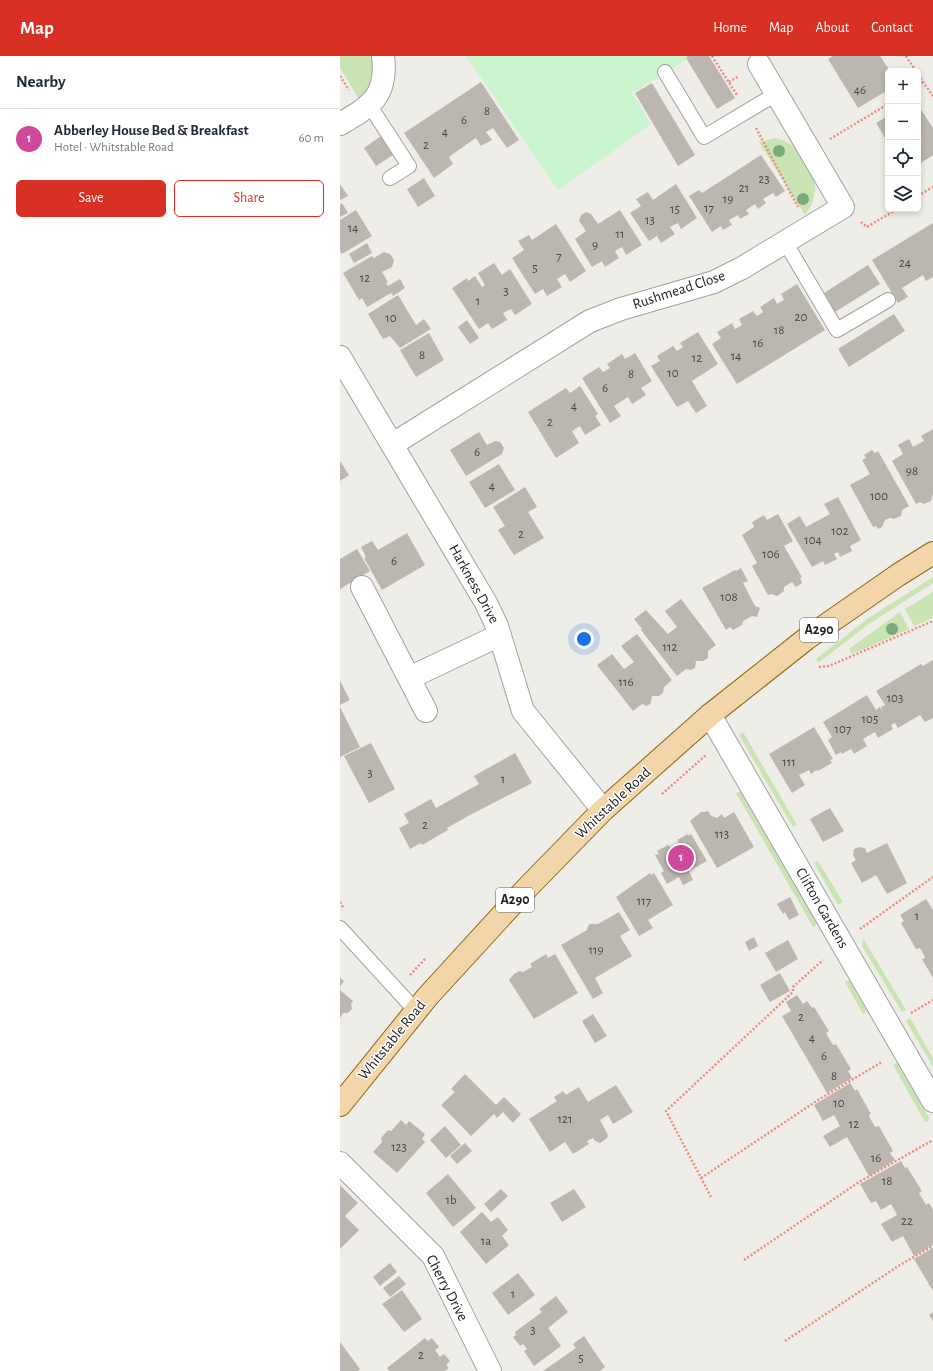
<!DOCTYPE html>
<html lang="en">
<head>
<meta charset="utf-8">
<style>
  :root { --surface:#fff; --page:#f6f6f7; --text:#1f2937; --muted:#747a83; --line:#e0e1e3; --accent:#d93025 }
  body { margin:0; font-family:"Alegreya Sans",sans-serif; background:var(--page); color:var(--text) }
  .controls { position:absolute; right:12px; top:12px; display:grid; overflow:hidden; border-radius:6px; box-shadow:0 2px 6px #0003 }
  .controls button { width:36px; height:36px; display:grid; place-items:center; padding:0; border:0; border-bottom:1px solid var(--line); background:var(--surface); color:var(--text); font:20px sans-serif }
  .you { position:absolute; left:244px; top:583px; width:14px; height:14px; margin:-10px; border:3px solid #fff; border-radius:50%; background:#1a73e8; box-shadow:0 0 0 6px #1a73e833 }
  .badge { display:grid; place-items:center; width:26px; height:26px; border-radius:50%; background:var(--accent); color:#fff; font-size:13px; font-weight:700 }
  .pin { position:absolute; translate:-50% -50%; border:2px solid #fff; box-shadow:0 1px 4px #0006 }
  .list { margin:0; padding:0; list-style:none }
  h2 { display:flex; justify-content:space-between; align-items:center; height:52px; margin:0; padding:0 16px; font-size:17px }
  h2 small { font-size:13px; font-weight:400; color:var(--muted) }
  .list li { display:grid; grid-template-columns:26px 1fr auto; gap:12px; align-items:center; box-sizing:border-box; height:60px; padding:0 16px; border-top:1px solid var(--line) }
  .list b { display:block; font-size:15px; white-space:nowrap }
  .list p { margin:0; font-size:13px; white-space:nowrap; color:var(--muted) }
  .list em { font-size:13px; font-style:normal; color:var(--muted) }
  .actions { display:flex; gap:8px; padding:12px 16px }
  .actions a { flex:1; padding:9px 0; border:1px solid var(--accent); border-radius:6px; text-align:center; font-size:14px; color:var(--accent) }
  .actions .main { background:var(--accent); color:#fff }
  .icon { flex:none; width:22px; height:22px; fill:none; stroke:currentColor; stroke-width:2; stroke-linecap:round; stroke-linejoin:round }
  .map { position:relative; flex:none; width:593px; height:1315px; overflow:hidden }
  header { display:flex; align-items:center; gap:24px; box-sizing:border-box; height:56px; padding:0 20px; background:var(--accent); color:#fff }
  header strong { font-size:19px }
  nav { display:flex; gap:22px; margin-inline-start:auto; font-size:14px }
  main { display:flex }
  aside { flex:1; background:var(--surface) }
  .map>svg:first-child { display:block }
  .grass { fill:#c9e3b3 }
  .park { fill:#c9f4ce }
  .building { fill:#bcb6b0 }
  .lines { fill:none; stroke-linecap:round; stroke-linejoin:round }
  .lane-casing { stroke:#a1a1a1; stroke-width:16 }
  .street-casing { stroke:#a1a1a1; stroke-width:24 }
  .primary-casing { stroke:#8b6710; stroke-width:24 }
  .path { stroke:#eb8c7c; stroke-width:2.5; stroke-dasharray:2 2; stroke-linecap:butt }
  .lane { stroke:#fff; stroke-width:14 }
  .street { stroke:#fff; stroke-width:22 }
  .primary { stroke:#f2d5a9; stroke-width:22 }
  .tree { fill:#79aa7b }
  .labels { text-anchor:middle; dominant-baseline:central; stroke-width:3; stroke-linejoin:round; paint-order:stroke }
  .number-label { font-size:13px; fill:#474644 }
  .shield { fill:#fff; stroke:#636363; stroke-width:1 }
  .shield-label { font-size:14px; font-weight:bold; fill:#202020 }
  .street-label { font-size:15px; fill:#202020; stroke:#fff }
</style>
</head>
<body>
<header>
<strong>Map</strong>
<nav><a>Home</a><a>Map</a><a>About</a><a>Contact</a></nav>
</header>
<main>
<aside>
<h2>Nearby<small></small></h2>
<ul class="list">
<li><span class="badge" style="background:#d1479c">1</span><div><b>Abberley House Bed &amp; Breakfast</b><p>Hotel · Whitstable Road</p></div><em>60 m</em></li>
</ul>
<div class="actions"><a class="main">Save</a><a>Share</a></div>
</aside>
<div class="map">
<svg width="593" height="1315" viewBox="0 0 593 1315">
  <rect width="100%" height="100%" fill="#efede7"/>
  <!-- grass -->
  <path class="grass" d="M0,0H32C36,17 32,32 19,43L0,12Z
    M436,82C454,87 461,97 469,113C471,117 475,122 475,127C476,138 472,150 465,159L419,86Z
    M593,521V527L529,568L478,607L476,603L527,563Z
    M593,536V562L574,570L565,553Z
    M560,556L569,573L512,598L509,593Z
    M403,676L457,769L453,771L399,679Z
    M400,735L477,868L473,871L396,737Z
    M478,805L503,846L498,849L474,807Z
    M523,882L566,954L562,956L522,890Z
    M509,924L527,955L523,958L505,926Z
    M570,962L593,1002V1011L566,965Z
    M557,1007L589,1062L588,1065L585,1066L553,1009Z"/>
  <!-- park -->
  <path class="park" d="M126,0H352L292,37L311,68L218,134Z"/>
  <!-- building -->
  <path class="building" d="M348,0H369L395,42L377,53L346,2Z
    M493,0H540L550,15H548V34L518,52L488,3Z
    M141,26L179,84L167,92L153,72L146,76L152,84L141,90L136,82L127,88L109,101L113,108L94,122L64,77Z
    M312,27L355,99L338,110L295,37Z
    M578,49L593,72V99L578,109Z
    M548,60V87L536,67Z
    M41,80L53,99L36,110L24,92Z
    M421,99L445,135L436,141L433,137L423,143L426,147L418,153L415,148L406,154L409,158L400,163L398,159L389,164L392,169L383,174L381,170L372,176L349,140L359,134L362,137Z
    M84,122L95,140L78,151L67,133Z
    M0,128L8,140L0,144Z
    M336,128L357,162L341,173L338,167L330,171L335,178L321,187L317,180L309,185L290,157L301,150L296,143L308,136L313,144Z
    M2,147L8,157L0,161V149Z
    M16,154L32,180L2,198L0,195V164Z
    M280,154L302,189L286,199L282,191L275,195L279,202L265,211L262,205L252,211L235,183L246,175L239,165L241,159L246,156L251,158L258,168Z
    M593,167V221L586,225L583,219L562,232L568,241L558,247L532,204Z
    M216,168L246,215L230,226L225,218L217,223L222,231L207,240L203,233L195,238L172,202L184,194L178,185L189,179L192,184Z
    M27,187L32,197L14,207L9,198Z
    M44,196L50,198L54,204L52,211L42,216L48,226L46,227L48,230L60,223L65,232L53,240L51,237L27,251L22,242L19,244L3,217L32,200L34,202Z
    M154,207L162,219L170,213L192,248L175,259L171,253L163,257L167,264L152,273L148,267L139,273L112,232L127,222L128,225L135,220L142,231L145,229L138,217Z
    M528,209L540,228L495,256L484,237Z
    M457,228L485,274L397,328L372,288L381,282L377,276L392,267L395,273L402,269L399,263L413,255L417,260L423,256L420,251L434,242L437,248L444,244L441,238Z
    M58,239L76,269L84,263L91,273L60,292L50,280L43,283L28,258Z
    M554,258L565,275L509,311L498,293Z
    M127,264L139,282L130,288L118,271Z
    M358,276L378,308L352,325L367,350L356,357L348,345L337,351L311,310L320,305L317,300L333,290L337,295L343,291L340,287Z
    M89,277L104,304L76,321L60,294Z
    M295,297L312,325L301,332L306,339L292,348L288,341L274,350L281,360L270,367L242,322L259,311L263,316L270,312L267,308L282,298L285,303Z
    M240,330L258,358L255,360L261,369L245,379L240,370L232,375L239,387L216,402L188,356L226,332L230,337Z
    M593,373V438L591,445L584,448L580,446L576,448L552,405L563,398L558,389L569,383L573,391L584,385L581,380Z
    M139,376L147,389L155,385L160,386L164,392L162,398L126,420L110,394Z
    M532,394L535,397L538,395L569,450L562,454L561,460L554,463L550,462L545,464L542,471L538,473L536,470L533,471L510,429L530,418L522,404L526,402L524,399Z
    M0,405L9,419L0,425Z
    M159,408L175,434L145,452L129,426Z
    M185,431L197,451L188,456L204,482L174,499L158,474L165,470L153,451Z
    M498,441L521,484L510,490L512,495L500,501L498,496L494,498L497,503L485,509L483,505L472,511L447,468L460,460L466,471L490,458L484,448Z
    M438,458L453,485L444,490L462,521L460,522L462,527L456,531L452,526L444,531V535L437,540L431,538L428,539L412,510L417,507L402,479L414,471L412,466L424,459L427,464Z
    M67,477L85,509L42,534L24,502L26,501L21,491L32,485L38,494Z
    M17,493L30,515L0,533V503Z
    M401,512L408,525L403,527L415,550L420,552L417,561L412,560L403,565L402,569L393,574L390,571L386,574L362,532L395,514L396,515Z
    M341,543L376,589L368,595V602L363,605H356L355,612L351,614L346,613L337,620L301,574L302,573L294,563L306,554L328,578L337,571L325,555Z
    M297,578L332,624L324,631L323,637L319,640H312L311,647L307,650L302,648L293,655L257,609L272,598L284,613L294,606L281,590Z
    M593,604V662L585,666L580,659L558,672L555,667L551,669L553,673L538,682L535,676L523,683L527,690L514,698L511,693L502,698L501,696L496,699L488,684L492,681L483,666L527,639L536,654L540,651L543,656L541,651L545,649L536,635L581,608L583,610Z
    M0,625L10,644L0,649Z
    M0,651L20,691L0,701Z
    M474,671L493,703L490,704L492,707L478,715L476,714L471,718L469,714L459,719L465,729L452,737L429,698Z
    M31,687L55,733L29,747L4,700Z
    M175,697L192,727L128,760L107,772L108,774L82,789L81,787L70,793L59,772L69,767L64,758L91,743L96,752L139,728L134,720Z
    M490,752L504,775L483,786L470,763Z
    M368,755L371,760L377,762L382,758L384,762L394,756L414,791L377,812L350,765L361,756H365Z
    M348,778L349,780L351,778L367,805L349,815L353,824L343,829L339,821L327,828L321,817L324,815L315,799L319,798L317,795L328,789L330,791L334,789L339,786L337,784Z
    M547,787L567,827L547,838L536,819L522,827L511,807L516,804L513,799L514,793L519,791L525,792L527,797Z
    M310,817L311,819L314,817L333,849L308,864L313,872L299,880L276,841Z
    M450,841L459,859L449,864L445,856L443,858L437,848Z
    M586,843L593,854V922L582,903L585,902L584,899L580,892L576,893L561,867L564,865L560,859Z
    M279,856L290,874L280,880L292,900L255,922L263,937L253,943L221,889L247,874L248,870L250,868H258Z
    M414,881L418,890L409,895L405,886Z
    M448,884L458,903L436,916L425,897Z
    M206,898L208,902L215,898L238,937L194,963L169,924L174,918L179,915L183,916L192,911L190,908Z
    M440,917L450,935L430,946L420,929Z
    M0,922L4,925L0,931Z
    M0,934L13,945L11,948L12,953L8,957H3L0,962Z
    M457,939L463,948L467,945L472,952L474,951L489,975L486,977L491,986L493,989L496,988L511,1013L508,1015L512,1022L487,1037L442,960L451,955L446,946Z
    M253,958L267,980L255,987L242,965Z
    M125,1018L156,1049L164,1041L181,1058L173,1067L163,1056L157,1062L154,1058L131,1080L101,1049L115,1036L111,1033Z
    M510,1027L515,1035L517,1033L531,1058L529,1059L530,1062L535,1071L539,1070L553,1095L550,1097L555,1104L529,1120L507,1081L490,1091L483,1080L500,1070L494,1059L483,1065L474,1049Z
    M276,1029L293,1056L273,1068L268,1059L260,1064L268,1079L267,1082L260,1087L255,1085L253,1082L247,1085L249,1088L233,1098L225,1086L210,1096L189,1063L217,1045L214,1041L223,1035L226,1039L239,1031L248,1046Z
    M61,1064L66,1069L69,1065L85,1078L82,1083L85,1086L57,1117L33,1096L42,1086L41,1082L48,1074L51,1075Z
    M105,1070L121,1089L106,1102L90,1084Z
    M125,1087L132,1095L117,1108L110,1100Z
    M561,1105L565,1112L567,1111L582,1135L579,1137L586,1149L589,1147L593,1154V1189L574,1200L563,1180L552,1186L541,1168L557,1159L551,1148L541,1154L536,1145L531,1147L520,1128Z
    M108,1118L136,1152L113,1171L86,1137Z
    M0,1129L18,1147L5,1160L19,1174L0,1193Z
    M161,1133L168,1140L151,1156L144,1148Z
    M234,1133L246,1151L222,1166L210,1147Z
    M142,1156L151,1166L158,1161L168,1174L162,1180L169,1189L146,1208L120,1176Z
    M593,1192V1235L574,1203Z
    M50,1207L57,1216L40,1230L33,1221Z
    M178,1217L195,1239L168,1259L152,1237Z
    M59,1220L66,1228L50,1241L43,1232Z
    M62,1234L82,1263L64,1276L42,1248Z
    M216,1240L228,1256L208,1272L221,1290L194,1310L184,1295L187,1293L183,1288L180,1290L173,1281L176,1279L175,1276L202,1256L199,1253Z
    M593,1256V1265L589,1259Z
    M244,1280L265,1311L260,1315H203L236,1292L233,1288Z
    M85,1282L88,1285L92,1282L99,1291L95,1294L100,1301L104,1298L110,1305L106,1309L109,1312L105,1315H49L47,1312Z
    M0,1286L20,1313L18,1315H0Z"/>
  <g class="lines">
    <defs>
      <path id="lane" d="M325,16L364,81L436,38
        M30,50L69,110L50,122
        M445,186L497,274L548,244
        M0,872L76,955"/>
      <path id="street" d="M0,68C31,50 48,40 43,0
        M0,301L146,547L157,570L183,655L263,754
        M53,388L250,265L281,253L374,226L402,212L503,151L419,8
        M22,531L86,655
        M69,622L160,579
        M370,659L593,1045
        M0,1107L93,1200L150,1315"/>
      <path id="primary" d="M0,1049L88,940L188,831L263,754L370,659L466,583L558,519L593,497"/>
    </defs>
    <!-- lane casing -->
    <use href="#lane" class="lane-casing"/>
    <!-- street casing -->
    <use href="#street" class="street-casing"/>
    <!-- primary casing -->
    <use href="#primary" class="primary-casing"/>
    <!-- path -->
    <path class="path" d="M372,0L397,39
      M566,0L576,15
      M578,19L593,40
      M0,20L9,34
      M389,26L399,20
      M578,29L583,26
      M416,72L458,151
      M490,83L548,48
      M578,140L593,131
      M521,166L527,171L557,153
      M479,611L489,610L593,565
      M322,738L366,699
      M0,846L4,853
      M520,873L593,821
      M70,919L86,902
      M571,957L593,944
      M361,1122L478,1044L542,1006
      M371,1141L326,1055L453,936V931L483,904
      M404,1204L519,1126L593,1084
      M445,1285L560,1209L593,1190"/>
    <!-- lane -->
    <use href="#lane" class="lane"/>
    <!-- street -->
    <use href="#street" class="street"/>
    <!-- primary -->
    <use href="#primary" class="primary"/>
  </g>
  <!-- trees -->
  <g class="tree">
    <circle cx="439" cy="95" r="6"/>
    <circle cx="463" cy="143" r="6"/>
    <circle cx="552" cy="573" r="6"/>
  </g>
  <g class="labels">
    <!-- number labels -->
    <g class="number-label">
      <text x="520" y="34">46</text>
      <text x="147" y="55">8</text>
      <text x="124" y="64">6</text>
      <text x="105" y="76">4</text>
      <text x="86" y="89">2</text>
      <text x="424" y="123">23</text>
      <text x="404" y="132">21</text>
      <text x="388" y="143">19</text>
      <text x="369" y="152">17</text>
      <text x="335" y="153">15</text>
      <text x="310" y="164">13</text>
      <text x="13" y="172">14</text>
      <text x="280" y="178">11</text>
      <text x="255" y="189">9</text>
      <text x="219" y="200">7</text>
      <text x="565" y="207">24</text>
      <text x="195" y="212">5</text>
      <text x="25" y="222">12</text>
      <text x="166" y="235">3</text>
      <text x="138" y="245">1</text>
      <text x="461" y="261">20</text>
      <text x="51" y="262">10</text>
      <text x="439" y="274">18</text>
      <text x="418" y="287">16</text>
      <text x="82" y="299">8</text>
      <text x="396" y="300">14</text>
      <text x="357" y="302">12</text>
      <text x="333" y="317">10</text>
      <text x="291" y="318">8</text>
      <text x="265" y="332">6</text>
      <text x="234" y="350">4</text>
      <text x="210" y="366">2</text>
      <text x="137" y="396">6</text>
      <text x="572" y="415">98</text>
      <text x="152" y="430">4</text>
      <text x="539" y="440">100</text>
      <text x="500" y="475">102</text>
      <text x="181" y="478">2</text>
      <text x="473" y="484">104</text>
      <text x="431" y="498">106</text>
      <text x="54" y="505">6</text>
      <text x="389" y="541">108</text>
      <text x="330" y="591">112</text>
      <text x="286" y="626">116</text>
      <text x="555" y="642">103</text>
      <text x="530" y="663">105</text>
      <text x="503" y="673">107</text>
      <text x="449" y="706">111</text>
      <text x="30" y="717">3</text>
      <text x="163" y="723">1</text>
      <text x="85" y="769">2</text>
      <text x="382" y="778">113</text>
      <text x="304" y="845">117</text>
      <text x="577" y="860">1</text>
      <text x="256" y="894">119</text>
      <text x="461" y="961">2</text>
      <text x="472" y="982">4</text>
      <text x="484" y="1000">6</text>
      <text x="494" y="1020">8</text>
      <text x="499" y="1047">10</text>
      <text x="225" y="1063">121</text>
      <text x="514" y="1068">12</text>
      <text x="59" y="1091">123</text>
      <text x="536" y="1102">16</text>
      <text x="547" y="1125">18</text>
      <text x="111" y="1144">1b</text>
      <text x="567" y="1165">22</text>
      <text x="146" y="1185">1a</text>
      <text x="173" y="1238">1</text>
      <text x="193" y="1274">3</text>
      <text x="81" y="1299">2</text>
      <text x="241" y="1302">5</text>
    </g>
    <!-- shield labels -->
    <g class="shield">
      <rect x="460" y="562" width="38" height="24" rx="3"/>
      <rect x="156" y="832" width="38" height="24" rx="3"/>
    </g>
    <g class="shield-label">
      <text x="479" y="574">A290</text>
      <text x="175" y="844">A290</text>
    </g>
    <!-- street labels -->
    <g class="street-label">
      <text transform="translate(339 234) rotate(-18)">Rushmead Close</text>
      <text transform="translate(134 528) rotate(61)">Harkness Drive</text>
      <text transform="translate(273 747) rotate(-43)">Whitstable Road</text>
      <text transform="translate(482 852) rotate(60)">Clifton Gardens</text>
      <text transform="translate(52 984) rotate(-51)">Whitstable Road</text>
      <text transform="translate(107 1232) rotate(62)">Cherry Drive</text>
    </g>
  </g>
</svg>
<div class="controls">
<button>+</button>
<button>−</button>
<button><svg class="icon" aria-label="locate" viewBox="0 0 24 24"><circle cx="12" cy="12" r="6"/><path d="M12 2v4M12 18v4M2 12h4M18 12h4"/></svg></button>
<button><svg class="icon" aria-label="layers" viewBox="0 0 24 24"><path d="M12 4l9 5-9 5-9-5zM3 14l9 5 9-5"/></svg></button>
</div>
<div class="you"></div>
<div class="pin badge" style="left:341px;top:802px;background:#d1479c">1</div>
</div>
</main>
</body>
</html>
